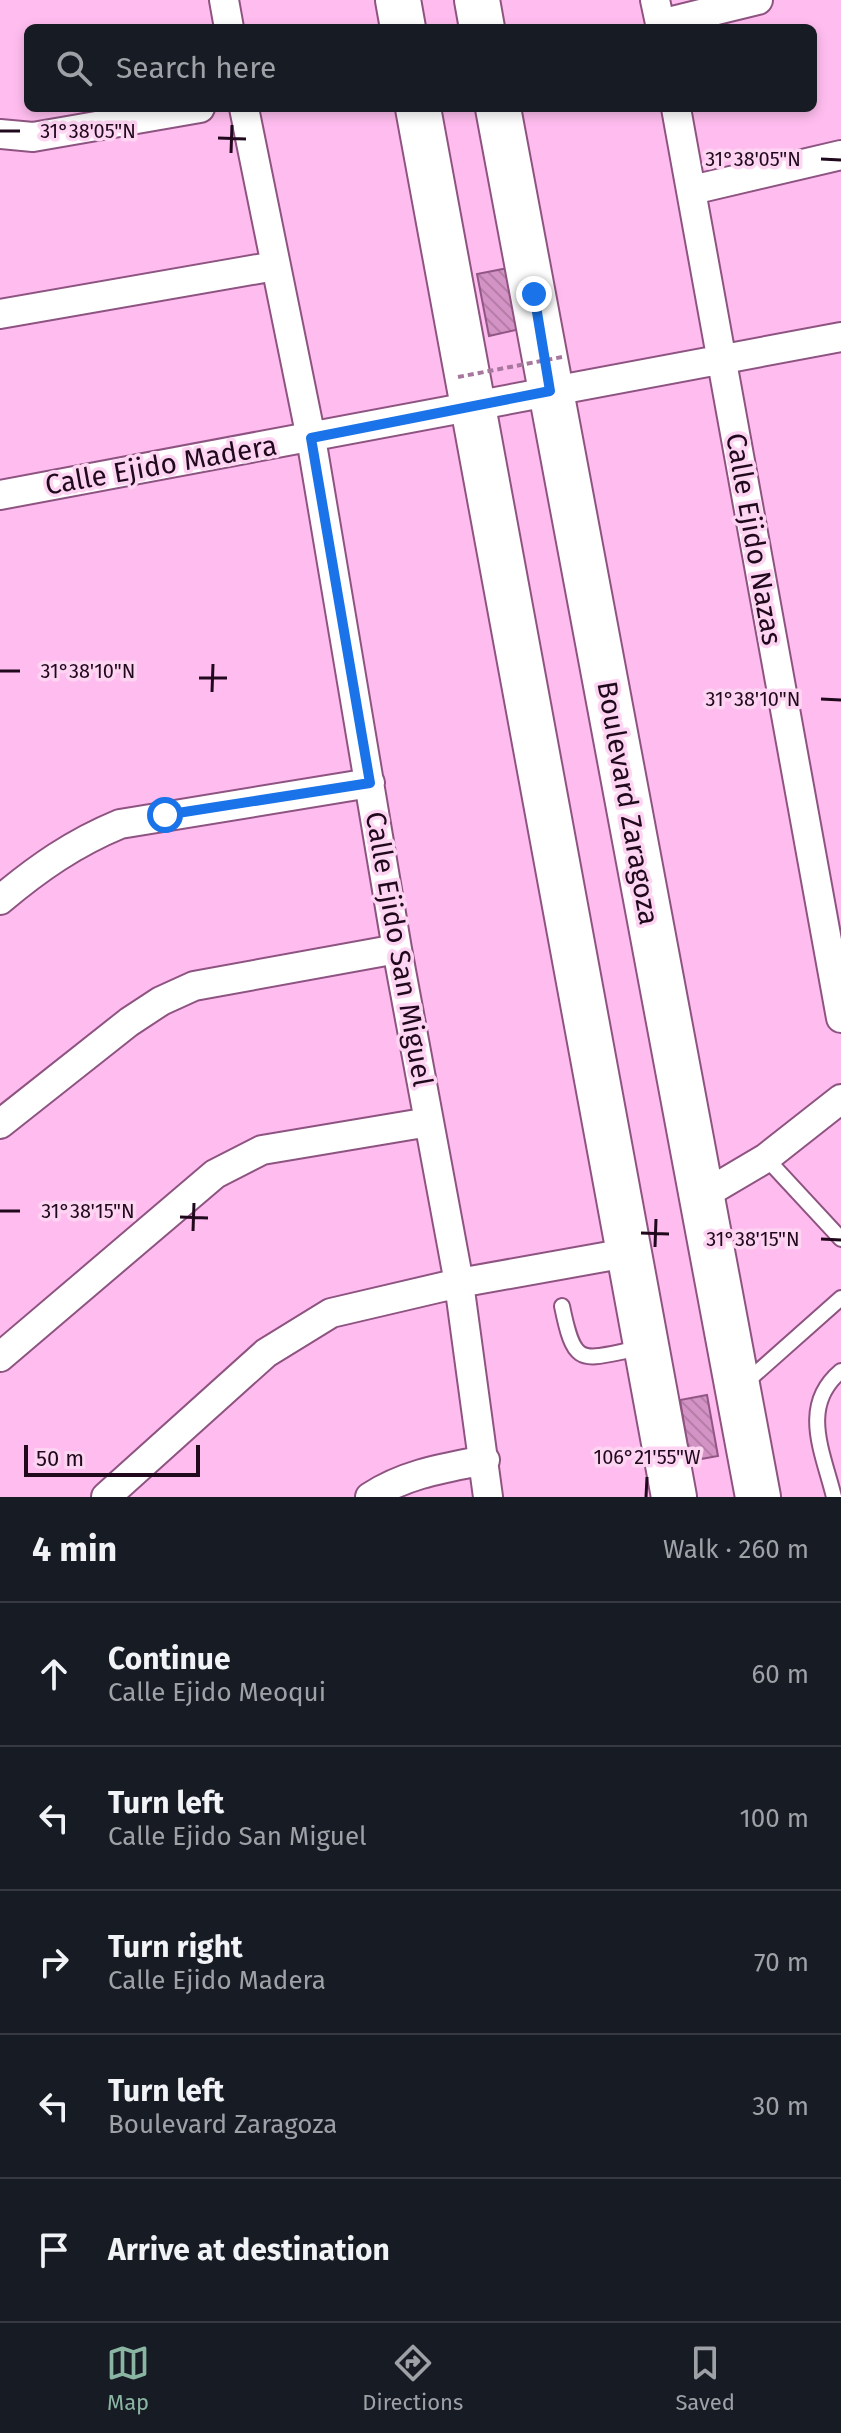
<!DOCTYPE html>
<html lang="en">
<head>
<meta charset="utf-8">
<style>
  :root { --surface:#171b24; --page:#242831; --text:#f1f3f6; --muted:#9ea1a6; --line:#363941; --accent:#8ab5a3 }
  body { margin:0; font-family:"Fira Sans",sans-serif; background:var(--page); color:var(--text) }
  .scale { position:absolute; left:24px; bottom:20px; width:176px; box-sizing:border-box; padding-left:8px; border:4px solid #20091c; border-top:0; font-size:22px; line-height:28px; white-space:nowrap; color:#20091c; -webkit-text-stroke:6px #fdd4f2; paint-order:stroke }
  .stop { position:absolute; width:24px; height:24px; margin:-18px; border:6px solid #1a73e8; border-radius:50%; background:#fff }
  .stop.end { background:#1a73e8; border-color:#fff; box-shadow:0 2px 8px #0008 }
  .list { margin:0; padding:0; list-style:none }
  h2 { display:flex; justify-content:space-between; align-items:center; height:104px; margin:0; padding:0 32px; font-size:34px }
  h2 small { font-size:26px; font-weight:400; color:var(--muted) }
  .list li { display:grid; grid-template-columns:52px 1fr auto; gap:24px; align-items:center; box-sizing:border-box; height:144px; padding:0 32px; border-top:2px solid var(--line) }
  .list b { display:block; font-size:30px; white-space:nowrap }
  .list p { margin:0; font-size:26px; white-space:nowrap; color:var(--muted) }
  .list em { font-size:26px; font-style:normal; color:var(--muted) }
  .icon { flex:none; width:44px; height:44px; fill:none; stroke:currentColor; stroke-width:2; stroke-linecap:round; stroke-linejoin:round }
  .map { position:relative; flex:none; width:841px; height:1497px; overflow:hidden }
  .search { position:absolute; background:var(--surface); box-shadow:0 4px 12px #0003; left:24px; right:24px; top:24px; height:88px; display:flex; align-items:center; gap:20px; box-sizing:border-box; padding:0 28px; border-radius:12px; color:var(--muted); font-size:30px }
  .sheet { height:824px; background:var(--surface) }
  nav { display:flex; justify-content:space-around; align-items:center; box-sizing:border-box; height:112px; border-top:2px solid var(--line); background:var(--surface); font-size:22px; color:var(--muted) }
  nav a { display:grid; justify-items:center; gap:4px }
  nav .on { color:var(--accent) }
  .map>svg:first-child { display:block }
  .building { fill:url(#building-back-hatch); stroke:#915684; stroke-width:2 }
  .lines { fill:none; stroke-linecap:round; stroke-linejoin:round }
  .lane-casing { stroke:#8e5481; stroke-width:18 }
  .street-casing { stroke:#8e5481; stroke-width:32 }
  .primary-casing { stroke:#8e5481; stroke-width:48 }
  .lane { stroke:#fff; stroke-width:14 }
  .street { stroke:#fff; stroke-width:28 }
  .primary { stroke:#fff; stroke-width:44 }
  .path-bridge { stroke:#a8779d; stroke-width:4; stroke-dasharray:6 4; stroke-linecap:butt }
  .route { stroke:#1a73e8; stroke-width:10 }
  .ticks { fill:none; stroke:#20091c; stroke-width:3 }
  .labels { text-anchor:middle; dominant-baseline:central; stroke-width:7; stroke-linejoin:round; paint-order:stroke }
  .street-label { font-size:28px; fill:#20091c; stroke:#fdd4f2 }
  .ticks-label { font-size:20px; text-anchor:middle; fill:#20091c; stroke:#fdd4f2; stroke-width:7; stroke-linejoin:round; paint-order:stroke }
</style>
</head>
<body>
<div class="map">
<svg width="841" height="1497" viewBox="0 0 841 1497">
  <defs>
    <pattern id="building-back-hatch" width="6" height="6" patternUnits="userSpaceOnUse" patternTransform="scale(2)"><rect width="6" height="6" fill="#d393c4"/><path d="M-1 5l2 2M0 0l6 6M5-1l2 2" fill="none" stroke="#b57da8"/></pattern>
  </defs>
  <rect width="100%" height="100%" fill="#ffbdef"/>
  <!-- building -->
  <path class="building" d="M508,268L520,329L489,336L477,274Z
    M707,1395L718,1456L690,1461L680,1400Z"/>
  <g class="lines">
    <defs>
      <path id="lane" d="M766,1158L841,1239
        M562,1306C575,1370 581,1359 641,1348
        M744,1384L841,1298
        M834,1497C823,1452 799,1406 841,1371"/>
      <path id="street" d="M224,0L229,28
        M655,0L661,28
        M660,24L758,0
        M244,108L311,438L397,949L459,1283L488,1497
        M676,108L841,1018
        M0,134L33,137L200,108
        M692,190L841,155
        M0,314L275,266
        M0,495L841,337
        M0,900C38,868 74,843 120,824L370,783
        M0,1124L129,1022L161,1001L194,986L397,949
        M700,1197L766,1158L841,1099
        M0,1357L215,1174L262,1150L429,1122
        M106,1497L266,1353L331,1313L459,1283L632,1252
        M370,1497C405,1474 444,1468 485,1460"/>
      <path id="primary" d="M398,0L403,28
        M477,0L482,28
        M418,108L674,1497
        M498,108L758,1497"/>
    </defs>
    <!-- lane casing -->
    <use href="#lane" class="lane-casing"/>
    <!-- street casing -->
    <use href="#street" class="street-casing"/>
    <!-- primary casing -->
    <use href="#primary" class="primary-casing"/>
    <!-- lane -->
    <use href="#lane" class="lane"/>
    <!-- street -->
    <use href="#street" class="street"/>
    <!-- primary -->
    <use href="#primary" class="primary"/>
    <!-- path-bridge -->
    <path class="path-bridge" d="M458,377L562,357"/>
  </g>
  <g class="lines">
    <!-- route -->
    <path class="route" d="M165,815L370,783L311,438L550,391L534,294"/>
  </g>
  <!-- ticks -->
  <path class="ticks" d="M0,131H20M218,138L246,139M231,153L232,125M821,159L841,160M0,671H20M199,678H227M212,692L213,664M821,699L841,700M0,1211H20M180,1217L208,1218M193,1231L194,1203M641,1233L669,1234M821,1239L841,1240M655,1247L656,1219M646,1497L647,1477"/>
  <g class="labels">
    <!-- street labels -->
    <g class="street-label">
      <text transform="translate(161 465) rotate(-10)">Calle Ejido Madera</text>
      <text transform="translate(754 539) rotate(80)">Calle Ejido Nazas</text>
      <text transform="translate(628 803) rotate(80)">Boulevard Zaragoza</text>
      <text transform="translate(399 949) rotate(80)">Calle Ejido San Miguel</text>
    </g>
  </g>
  <g class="ticks-label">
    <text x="88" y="138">31°38'05"N</text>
    <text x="753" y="166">31°38'05"N</text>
    <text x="88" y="678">31°38'10"N</text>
    <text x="753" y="706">31°38'10"N</text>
    <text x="88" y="1218">31°38'15"N</text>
    <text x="753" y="1246">31°38'15"N</text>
    <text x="647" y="1464">106°21'55"W</text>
  </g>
</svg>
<div class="scale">50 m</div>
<div class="stop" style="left:165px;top:815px"></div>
<div class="stop end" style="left:534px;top:294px"></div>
<div class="search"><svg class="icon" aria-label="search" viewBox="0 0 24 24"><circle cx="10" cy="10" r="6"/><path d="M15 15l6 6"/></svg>Search here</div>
</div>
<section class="sheet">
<h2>4 min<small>Walk · 260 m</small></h2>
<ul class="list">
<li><svg class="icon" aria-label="ahead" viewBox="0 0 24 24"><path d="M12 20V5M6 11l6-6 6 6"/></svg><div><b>Continue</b><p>Calle Ejido Meoqui</p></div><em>60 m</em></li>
<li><svg class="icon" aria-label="left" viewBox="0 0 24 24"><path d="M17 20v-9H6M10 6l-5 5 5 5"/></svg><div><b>Turn left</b><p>Calle Ejido San Miguel</p></div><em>100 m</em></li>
<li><svg class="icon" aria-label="right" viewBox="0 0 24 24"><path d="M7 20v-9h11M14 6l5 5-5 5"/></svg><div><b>Turn right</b><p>Calle Ejido Madera</p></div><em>70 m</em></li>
<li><svg class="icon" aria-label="left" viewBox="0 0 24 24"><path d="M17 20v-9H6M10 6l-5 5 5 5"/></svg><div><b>Turn left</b><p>Boulevard Zaragoza</p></div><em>30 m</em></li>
<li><svg class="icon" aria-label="arrive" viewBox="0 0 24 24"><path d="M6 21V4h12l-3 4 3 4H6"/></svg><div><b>Arrive at destination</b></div></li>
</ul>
</section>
<nav>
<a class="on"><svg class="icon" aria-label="map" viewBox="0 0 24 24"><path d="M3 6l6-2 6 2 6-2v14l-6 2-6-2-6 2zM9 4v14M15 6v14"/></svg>Map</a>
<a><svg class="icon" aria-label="directions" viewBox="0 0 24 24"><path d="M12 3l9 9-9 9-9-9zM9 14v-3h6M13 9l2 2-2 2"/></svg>Directions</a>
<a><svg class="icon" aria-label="saved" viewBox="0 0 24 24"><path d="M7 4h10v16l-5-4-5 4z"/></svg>Saved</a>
</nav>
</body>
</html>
